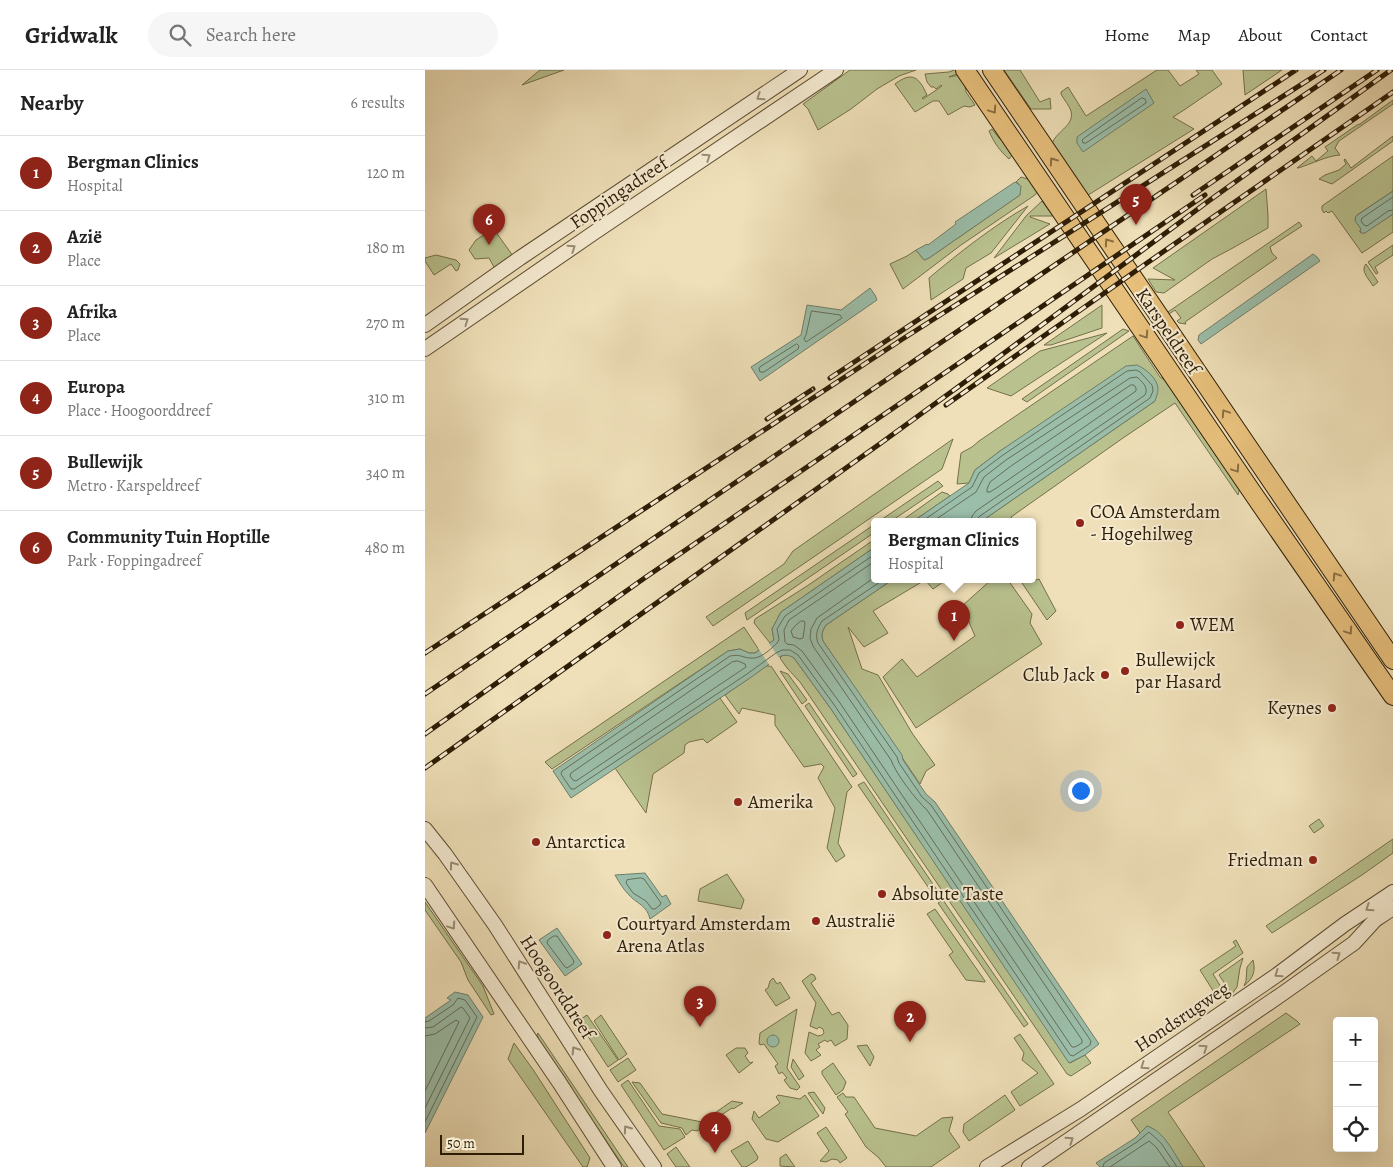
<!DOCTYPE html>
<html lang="en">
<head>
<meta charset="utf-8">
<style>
  :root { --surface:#fff; --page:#f6f6f6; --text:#222; --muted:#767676; --line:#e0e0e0; --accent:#8f2418 }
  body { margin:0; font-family:Alegreya,serif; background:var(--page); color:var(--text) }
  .controls { position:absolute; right:15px; bottom:15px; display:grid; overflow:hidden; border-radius:5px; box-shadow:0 5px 20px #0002 }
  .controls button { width:45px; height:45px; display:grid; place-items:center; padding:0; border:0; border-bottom:1px solid var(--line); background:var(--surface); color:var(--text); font:25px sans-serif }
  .scale { position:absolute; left:15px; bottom:12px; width:84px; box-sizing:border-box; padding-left:5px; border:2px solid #2e1d05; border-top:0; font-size:14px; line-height:18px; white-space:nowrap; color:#2e1d05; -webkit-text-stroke:4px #f5ebd2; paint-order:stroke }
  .you { position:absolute; left:655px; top:720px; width:18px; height:18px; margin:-12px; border:4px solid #fff; border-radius:50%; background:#1a73e8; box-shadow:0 0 0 8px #1a73e833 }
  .badge { display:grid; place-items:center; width:32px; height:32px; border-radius:50%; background:var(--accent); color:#fff; font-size:16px; font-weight:700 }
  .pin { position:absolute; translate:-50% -41px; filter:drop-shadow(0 1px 2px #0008) }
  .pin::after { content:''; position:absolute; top:26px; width:18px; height:15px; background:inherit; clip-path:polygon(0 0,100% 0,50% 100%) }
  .popup { position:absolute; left:446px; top:448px; width:165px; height:65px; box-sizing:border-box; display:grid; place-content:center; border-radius:5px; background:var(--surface); filter:drop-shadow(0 1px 4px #0005); font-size:16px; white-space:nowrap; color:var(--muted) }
  .popup b { font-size:19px; color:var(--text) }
  .popup::after { content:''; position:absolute; left:50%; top:100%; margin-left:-10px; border:10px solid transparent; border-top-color:var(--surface) }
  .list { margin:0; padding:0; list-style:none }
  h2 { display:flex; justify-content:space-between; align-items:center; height:65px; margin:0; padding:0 20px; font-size:21px }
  h2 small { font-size:16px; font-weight:400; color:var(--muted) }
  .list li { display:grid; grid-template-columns:32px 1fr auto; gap:15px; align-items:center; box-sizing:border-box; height:75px; padding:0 20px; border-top:1px solid var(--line) }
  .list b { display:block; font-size:19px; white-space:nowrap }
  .list p { margin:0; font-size:16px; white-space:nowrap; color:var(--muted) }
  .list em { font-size:16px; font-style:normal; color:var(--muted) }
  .icon { flex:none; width:28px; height:28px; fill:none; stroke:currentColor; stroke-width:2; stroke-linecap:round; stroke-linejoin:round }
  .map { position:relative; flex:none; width:968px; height:1097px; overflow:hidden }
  header { display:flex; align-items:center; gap:30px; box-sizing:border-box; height:70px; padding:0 25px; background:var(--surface); border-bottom:1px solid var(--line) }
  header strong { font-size:24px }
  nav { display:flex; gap:28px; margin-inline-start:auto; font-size:18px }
  .search { width:350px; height:45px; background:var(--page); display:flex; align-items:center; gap:12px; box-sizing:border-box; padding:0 18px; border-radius:28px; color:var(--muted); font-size:19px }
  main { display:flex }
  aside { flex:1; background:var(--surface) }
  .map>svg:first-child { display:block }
  .green { fill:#b9c28f; stroke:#74704a }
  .water { fill:#9bbeaa; stroke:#6f7e68 }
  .pier { fill:#efe0b9 }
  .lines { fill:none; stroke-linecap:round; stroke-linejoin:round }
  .shore { stroke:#646e58; stroke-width:1 }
  .minor-casing { stroke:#5e4e32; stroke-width:16 }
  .major-casing { stroke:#2e1d05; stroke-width:20 }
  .minor { stroke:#f5ebd2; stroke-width:14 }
  .major { stroke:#e8c07c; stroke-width:18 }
  .rail-casing { stroke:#2e1d05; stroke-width:5 }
  .rail { stroke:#f5ebd2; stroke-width:3; stroke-dasharray:9; stroke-linecap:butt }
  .oneway { stroke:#9b8e76 }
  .oneway2 { stroke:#8b6e40 }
  .poi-dot { fill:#8f2418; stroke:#f5ebd2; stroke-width:2 }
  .labels { text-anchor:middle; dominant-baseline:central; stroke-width:4; stroke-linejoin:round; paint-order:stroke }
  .street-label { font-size:19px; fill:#2e1d05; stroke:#f5ebd2 }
  .poi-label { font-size:19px; fill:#2e1d05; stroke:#f5ebd2; text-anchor:start }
</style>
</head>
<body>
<header>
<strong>Gridwalk</strong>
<div class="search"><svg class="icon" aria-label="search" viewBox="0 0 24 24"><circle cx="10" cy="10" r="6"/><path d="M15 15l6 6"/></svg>Search here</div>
<nav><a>Home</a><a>Map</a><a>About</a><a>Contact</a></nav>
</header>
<main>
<aside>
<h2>Nearby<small>6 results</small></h2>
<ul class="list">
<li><span class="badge">1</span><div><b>Bergman Clinics</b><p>Hospital</p></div><em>120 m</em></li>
<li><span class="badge">2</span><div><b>Azië</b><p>Place</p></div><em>180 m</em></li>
<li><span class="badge">3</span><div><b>Afrika</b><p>Place</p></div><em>270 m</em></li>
<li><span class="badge">4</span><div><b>Europa</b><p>Place · Hoogoorddreef</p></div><em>310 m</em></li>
<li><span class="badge">5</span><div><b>Bullewijk</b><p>Metro · Karspeldreef</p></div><em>340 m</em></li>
<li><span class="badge">6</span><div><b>Community Tuin Hoptille</b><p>Park · Foppingadreef</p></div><em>480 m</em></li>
</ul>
</aside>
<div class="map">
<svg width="968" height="1097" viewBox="0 0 968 1097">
  <rect width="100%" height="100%" fill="#efe0b9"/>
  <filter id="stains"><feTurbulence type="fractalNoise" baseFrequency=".004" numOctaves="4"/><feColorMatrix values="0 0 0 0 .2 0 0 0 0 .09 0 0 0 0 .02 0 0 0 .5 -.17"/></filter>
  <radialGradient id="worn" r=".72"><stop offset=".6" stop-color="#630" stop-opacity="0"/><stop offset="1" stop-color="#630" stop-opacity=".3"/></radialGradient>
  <!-- green -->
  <path class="green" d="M115,0H139L97,15Z
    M425,0H491L474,6L452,19L426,39L393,60L383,39L378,34Z
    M529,0H532L534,3L524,7L535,5L539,8L541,22L550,35L545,37L539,36L523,45L514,31H508L490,42L470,14C487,1 494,7 502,25L497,28L498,29L517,16L516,15L511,19L509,17H506L502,12L500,4L524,2Z
    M579,0H595L615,32L625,28L626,39H606Z
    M732,0H743L755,16L774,4L771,0H787L797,14L759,40L748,47L769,59L660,127L626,77C629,61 650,57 646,41C644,35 639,30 636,24V22L643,17L661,46Z
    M818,0H857L820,25Z
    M968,30V34L914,71L910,78L915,85C901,86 887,94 873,98H872L887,86L891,91L903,81L900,77L932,55L935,54Z
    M567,59L574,68L587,76L588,84L584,89C575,81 569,73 564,61Z
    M968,66V71L907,114L894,109L900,105L914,100L921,94L919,90L920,89L926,98Z
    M968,86V121L932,145L930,149L936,159L935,160V162L939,163L968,144V162L937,183L907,141L903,143L901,141L899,143L897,140V136Z
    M596,107L603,109L612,119V122L610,125L536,175L478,219L465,194L482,186L491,180L499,190L504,188L595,125L593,113L591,112Z
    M841,119L843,145V158L806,179L787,189L739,223L731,222L723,209L750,210L728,198Z
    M617,131L628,146H605V147L625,154L569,188L601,146Z
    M603,136L566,183L541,198L538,209L506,230L504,208C535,182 568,156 603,136Z
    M63,151L88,186L70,199L64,188L50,189L44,180L51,170L62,163L58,155Z
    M874,152L877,156L845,177L847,183L852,188L760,252L761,254L754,253L752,251L756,248L750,240L741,246L740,244Z
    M968,175V185L950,197L953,203L951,204L943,192Z
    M11,185L31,190L35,194L33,200L31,201L26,194L9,205L0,191V188Z
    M941,194L953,212L948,216C944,209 935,201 941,194Z
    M677,235V258L626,275H619Z
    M698,259L704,261L602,332L597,329Z
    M682,263L586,326L562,318L615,281Z
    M708,266L735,307L741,311L816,413L813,425L750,333L698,368L586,447L589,452H558L557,451L730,331L602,364L575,381L550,400L544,413L532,414L536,383L547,377L554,371Z
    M528,369L517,399L288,556L281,547L359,494L368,481Z
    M513,411L518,416L465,452H453Z
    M517,422L523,424L525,426L487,452H475Z
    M450,454V462L322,550L320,543Z
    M450,469V477L356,542L347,559L349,570L345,573L329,553L330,549L382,516Z
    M614,509L631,541L622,550L595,510H606L607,511Z
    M467,510H521L508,519L500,510L448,541L463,563L439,577L423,557L437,599L453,605L487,663L510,695L501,701L495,714L398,571C396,565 397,561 401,555Z
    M566,510H583L607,544L605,553L617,574L491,658L458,607L477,589L492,607L550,566L537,536Z
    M319,557L334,580L330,583H324L315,579L303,581L127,699L120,692Z
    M358,585H365L369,588L406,639L645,993L660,985L666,993L646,1006L642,1004L375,612L362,598L355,588Z
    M341,596H346L427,717L422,722L413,773L420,786L411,792L402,778L410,738L393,708L399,697L396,694L379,697L350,655V645L317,638L314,644L300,625Z
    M355,601L363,604L382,630L377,634Z
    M295,628L312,652L282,673L278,669L264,672L260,675L259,683L228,704L221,743L190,698Z
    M384,633L432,704L428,707L380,636Z
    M439,712L516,826L512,830L433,715Z
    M894,749L899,756L889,763L884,756Z
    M968,769V783L937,805L847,863L841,856Z
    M302,804L319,830L316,839L273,831L275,819Z
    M518,830L603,954L599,957L513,833Z
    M0,832L58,916L69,944L66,945L43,910L36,892L0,840Z
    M510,839L560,911V912L541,910L524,885L528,882L502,844Z
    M811,870L818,883L788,904L799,922L792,927L775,900L811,876L808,872Z
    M818,888L815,898L812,917L807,924L794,905Z
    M828,890C831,902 828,908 819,916L821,911L822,897Z
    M386,904L389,905L391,909L386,913L407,945L414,942L423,955L422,969L410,976L406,970L402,972L400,970L393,974L395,977L391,980L396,985L386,991L380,983L384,962L393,966L397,965L399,963L398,959L394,957L392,959L385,956L391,933L377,911Z
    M348,908L352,914L355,912L365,928L351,936L340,920L343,918L345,911Z
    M372,939L362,998L375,1017L372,1020L365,1018L359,1010L362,1008L357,1002L354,1004L350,996L353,994L339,974L335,975L334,973L335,963Z
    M861,943L872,951L875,954L743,1042L780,1097H758L740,1070L722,1056L715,1063L706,1050Z
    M162,945L193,990L183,997L153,951Z
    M176,945L202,984L194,990L169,951Z
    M113,963L203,1097H199L115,973L112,964Z
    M595,964L629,1014L595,1036L586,1022L613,1003L597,990L599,983L589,968Z
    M89,973L109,1001L165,1088L162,1097H158L83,989Z
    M442,975L449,987L445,996L432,976Z
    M311,978H320L323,983L320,986L325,993L328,992L314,1003L301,985Z
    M203,988L211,1000L193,1012L185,1000Z
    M368,989L379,1006L374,1010L366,997Z
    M408,993L421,1012L418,1020L411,1025L397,1004V1001Z
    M203,1010L234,1056L255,1059L260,1067L239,1080L196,1015Z
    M207,1012L215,1013L237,1044L277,1052L307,1031L318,1033L308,1039L307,1038L272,1061L267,1060L261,1065L257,1058L236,1053Z
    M389,1022L400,1038L398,1044L383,1023Z
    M418,1023L421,1027H429L450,1058L491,1066L517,1048L528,1047L524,1061L535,1077L506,1097H461L454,1088L441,1077L420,1044L423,1042L412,1027Z
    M353,1025L375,1029L380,1025L394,1046L353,1072L341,1069L327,1049L329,1041L334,1048L355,1033L351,1027Z
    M580,1025L590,1040L544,1071L538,1062L539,1054Z
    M401,1057L422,1088L415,1093L413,1090L407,1089L401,1092L395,1091L404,1081L392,1063Z
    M323,1071L333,1087L332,1090L321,1097H317L306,1081Z
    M251,1077L265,1097H251L242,1084Z
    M361,1084L370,1097L355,1096V1088Z"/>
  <!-- water -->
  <path class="water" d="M721,19L729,33L658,82L652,73V67Z
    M590,112L596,116L595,125L504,188L499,190L491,180L502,174L503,175L531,154L530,152Z
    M968,121V144L940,163H936L935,160L936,159L930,151L931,146Z
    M888,184L892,187L895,191L776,274L773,270L774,265Z
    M445,218L450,225L452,230L335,311L326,297L376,265L382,235L416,240Z
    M712,295C721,299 733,309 733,319C733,324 731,327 730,331L557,451L553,452H487L544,413L550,400L575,381L701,296Z
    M450,477V510H467L401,555C397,561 396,565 398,571L477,685L478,690L501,724L510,732L674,974L660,985L644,993L406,639L369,588C364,585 360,584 354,587L325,608L146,728L128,701L303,581L315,579L324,583H330L349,570L347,559L356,542Z
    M220,803L237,827L241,825L246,834L225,849C222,835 212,834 204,825C198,819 194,812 190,805Z
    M132,858L157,894L140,906L114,870Z
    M30,922L43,925L58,947L0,1063V948L26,930L22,928Z
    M342 971a6 6 0 1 1 12 0a6 6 0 1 1-12 0Z
    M722,1056C739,1061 749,1083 758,1097H675L671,1093L710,1068Z"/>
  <!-- pier -->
  <path class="pier" d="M343,572L355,589L345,596L333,578Z"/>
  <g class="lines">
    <!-- shore -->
    <path class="shore" d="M717,28L720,29L721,31V33L661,73H658L657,70L658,69Z
      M968,127L937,148L936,151L939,155L942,156L963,141L968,140
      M387,241L415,245L417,248L381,272L379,269L381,265L386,243Z
      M372,274L374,276L373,279L339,302H335L334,299L335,297Z
      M706,315H709L711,318V321L573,417L565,422H562V419L565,412L586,396Z
      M496,452L547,417L554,403L578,385L702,301L711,300L715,302L727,315L728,321L725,328L555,446L552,449V452
      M507,452L551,422L559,407L581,390L705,308L712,307C717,312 724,317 720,325L551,441L547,446L546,452
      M450,484L360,546L352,559L354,569L353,572C346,579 335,590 325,588C315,587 316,584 305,586L137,701L136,704L146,719H149L322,604L351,583L357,580H365L373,585L410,636L645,985L648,986L665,975L666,971L506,735L497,727L474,693L472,687L393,573C390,565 392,559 397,551L458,510
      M450,491L364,550L359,560L360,572L362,574L369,575L377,581L415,633L647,977H650L657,973V970L502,740C491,730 471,704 466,690L388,576L385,568L386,559L392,548L450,507
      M376,551H379L380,554L378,568L375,569L368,567L366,561L370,556Z
      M313,591L320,594L321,597L151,711L148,710L145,706L146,703L307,592Z
      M216,808L219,809L236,833L235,835L230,839H227L221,831L208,823L201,813L202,810Z
      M129,866H132L149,891L148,894L142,898L140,897L122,873L123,870Z
      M0,952L4,951L28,935L33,928L40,930L52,947L0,1052
      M0,958L8,957L36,937L38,938L45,948L0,1038
      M0,966L10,964L31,950L34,952L0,1021
      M678,1097L679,1093L712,1072L724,1062L736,1073L752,1097
      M685,1097L724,1071L731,1077L745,1097"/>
    <defs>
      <path id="minor" d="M0,255L95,188L375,0
        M0,279L170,162L411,0
        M0,759L20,784L70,855L176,1021L229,1097
        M0,815L134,1012L189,1097
        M562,1097L656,1039L852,905L920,854L968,822
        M604,1097L857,924L929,873L950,850L968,838"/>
      <path id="major" d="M540,0L827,422L968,626
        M567,0L968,590"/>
    </defs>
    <!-- minor casing -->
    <use href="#minor" class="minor-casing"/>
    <!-- major casing -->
    <use href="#major" class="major-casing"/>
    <!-- minor -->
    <use href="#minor" class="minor"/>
    <!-- major -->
    <use href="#major" class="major"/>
    <defs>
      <path id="rail" d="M768,125L952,0
        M405,308L871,0
        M521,335L722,193L968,22
        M342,349L388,319
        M0,583L476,270L899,0
        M0,624L916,0
        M0,664L221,507L780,125
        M0,698L456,373L559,298L785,130L966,0"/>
    </defs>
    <!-- rail casing -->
    <use href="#rail" class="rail-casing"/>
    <!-- rail -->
    <use href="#rail" class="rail"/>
  </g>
  <!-- one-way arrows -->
  <defs><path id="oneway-chevron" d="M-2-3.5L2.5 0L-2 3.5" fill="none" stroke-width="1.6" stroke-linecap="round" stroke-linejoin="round" transform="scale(1.25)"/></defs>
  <g class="oneway">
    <use href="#oneway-chevron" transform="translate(335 27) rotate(146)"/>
    <use href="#oneway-chevron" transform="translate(282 87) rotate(-34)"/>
    <use href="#oneway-chevron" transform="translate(147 178) rotate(-34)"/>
    <use href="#oneway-chevron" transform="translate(40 251) rotate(-35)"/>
    <use href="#oneway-chevron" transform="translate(28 795) rotate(-125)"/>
    <use href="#oneway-chevron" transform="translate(944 838) rotate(146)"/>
    <use href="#oneway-chevron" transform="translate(27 856) rotate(56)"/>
    <use href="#oneway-chevron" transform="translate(912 885) rotate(-35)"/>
    <use href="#oneway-chevron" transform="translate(96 894) rotate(-122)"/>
    <use href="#oneway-chevron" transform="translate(853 904) rotate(145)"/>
    <use href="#oneway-chevron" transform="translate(779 978) rotate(-34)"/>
    <use href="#oneway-chevron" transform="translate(150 980) rotate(-122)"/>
    <use href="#oneway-chevron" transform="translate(719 996) rotate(145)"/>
    <use href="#oneway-chevron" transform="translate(202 1059) rotate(-125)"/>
    <use href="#oneway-chevron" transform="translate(645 1070) rotate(-34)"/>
  </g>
  <g class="oneway2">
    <use href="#oneway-chevron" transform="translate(568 40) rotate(56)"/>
    <use href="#oneway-chevron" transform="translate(628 91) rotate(-125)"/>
    <use href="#oneway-chevron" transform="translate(683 172) rotate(-125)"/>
    <use href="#oneway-chevron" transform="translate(720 265) rotate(56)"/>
    <use href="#oneway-chevron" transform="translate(800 343) rotate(-124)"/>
    <use href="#oneway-chevron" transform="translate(811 399) rotate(56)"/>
    <use href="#oneway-chevron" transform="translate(911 506) rotate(-124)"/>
    <use href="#oneway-chevron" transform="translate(924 561) rotate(56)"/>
  </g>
  <!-- markers -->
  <g class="poi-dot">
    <circle cx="655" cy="453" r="5"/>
    <circle cx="755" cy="555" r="5"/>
    <circle cx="700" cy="601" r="5"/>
    <circle cx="680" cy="605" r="5"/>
    <circle cx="907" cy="638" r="5"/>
    <circle cx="313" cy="732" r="5"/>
    <circle cx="111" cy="772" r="5"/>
    <circle cx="888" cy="790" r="5"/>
    <circle cx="457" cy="824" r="5"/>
    <circle cx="391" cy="851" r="5"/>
    <circle cx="182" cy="865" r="5"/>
  </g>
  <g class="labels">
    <!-- street labels -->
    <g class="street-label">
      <text transform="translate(194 123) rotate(-34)">Foppingadreef</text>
      <text transform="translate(743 261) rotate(56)">Karspeldreef</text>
      <text transform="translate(132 917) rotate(57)">Hoogoorddreef</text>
      <text transform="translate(757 947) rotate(-34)">Hondsrugweg</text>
    </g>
    <!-- poi labels -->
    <g class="poi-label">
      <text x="665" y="442">COA Amsterdam<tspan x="665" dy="22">- Hogehilweg</tspan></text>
      <text x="765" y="555">WEM</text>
      <text x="710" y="590">Bullewijck<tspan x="710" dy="22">par Hasard</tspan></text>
      <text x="670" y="605" text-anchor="end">Club Jack</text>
      <text x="897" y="638" text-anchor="end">Keynes</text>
      <text x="323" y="732">Amerika</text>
      <text x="121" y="772">Antarctica</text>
      <text x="878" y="790" text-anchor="end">Friedman</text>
      <text x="467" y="824">Absolute Taste</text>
      <text x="401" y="851">Australië</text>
      <text x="192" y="854">Courtyard Amsterdam<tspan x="192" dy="22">Arena Atlas</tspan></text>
    </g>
  </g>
  <rect width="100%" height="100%" filter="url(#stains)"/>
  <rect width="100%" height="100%" fill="url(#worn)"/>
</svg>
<div class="controls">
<button>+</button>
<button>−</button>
<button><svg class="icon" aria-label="locate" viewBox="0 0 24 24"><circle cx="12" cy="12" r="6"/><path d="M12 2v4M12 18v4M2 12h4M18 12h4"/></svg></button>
</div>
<div class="scale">50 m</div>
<div class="you"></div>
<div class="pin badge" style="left:529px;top:571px">1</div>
<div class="popup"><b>Bergman Clinics</b>Hospital</div>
<div class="pin badge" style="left:485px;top:972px">2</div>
<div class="pin badge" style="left:275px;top:957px">3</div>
<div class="pin badge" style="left:290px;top:1083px">4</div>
<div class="pin badge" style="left:711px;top:155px">5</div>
<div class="pin badge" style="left:64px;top:175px">6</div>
</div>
</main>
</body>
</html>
